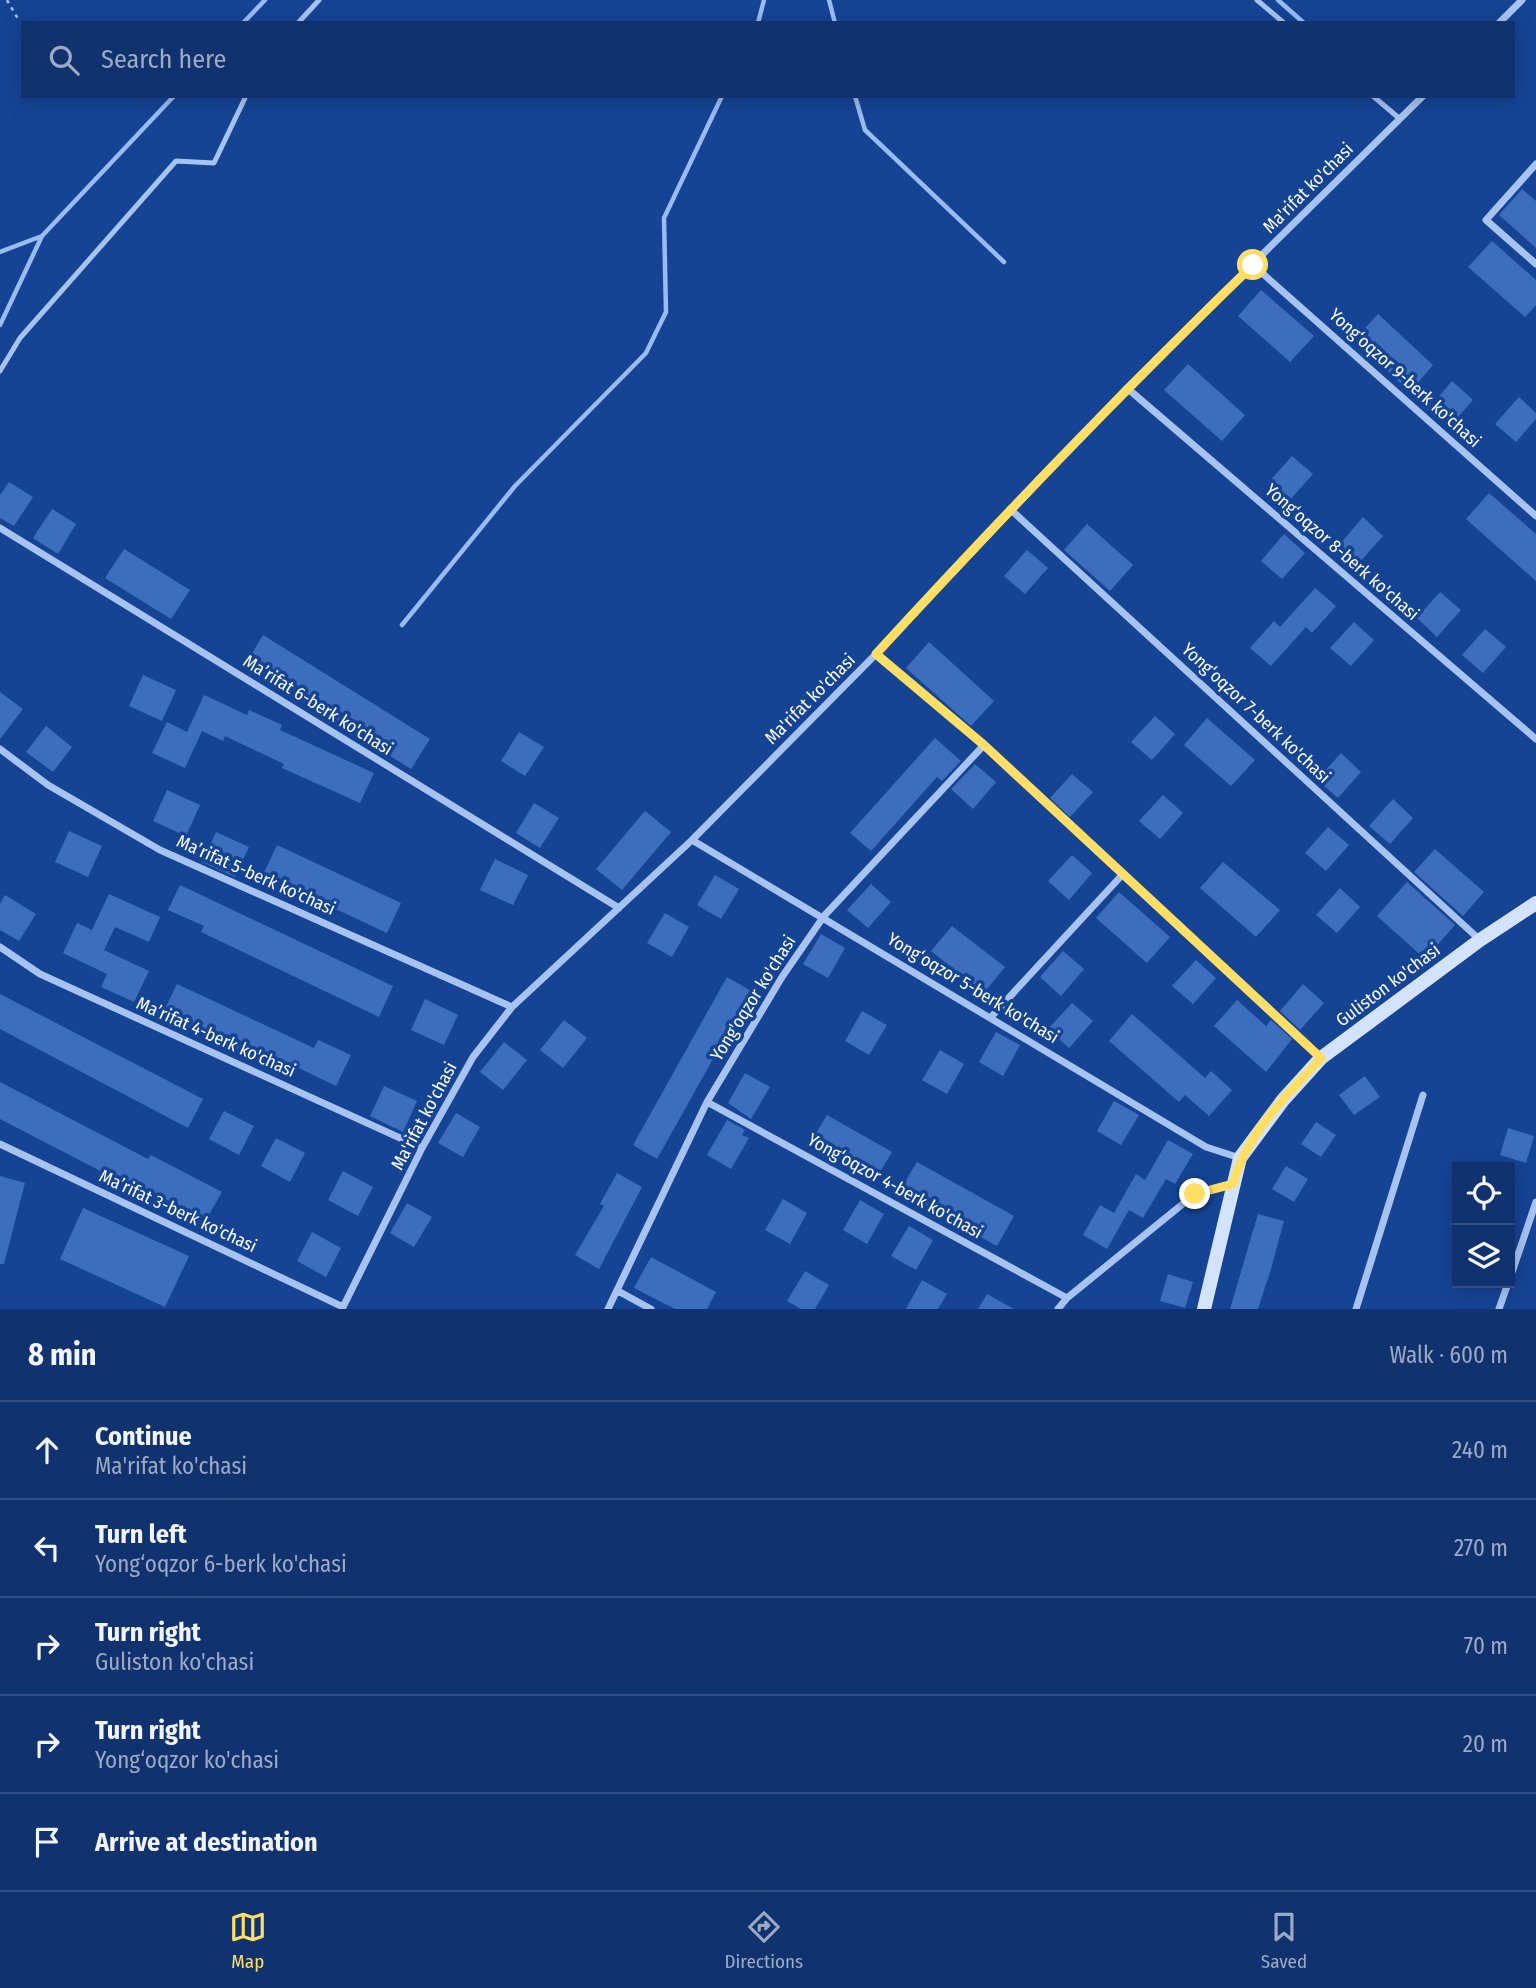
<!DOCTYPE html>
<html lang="en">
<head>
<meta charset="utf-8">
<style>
  :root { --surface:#103370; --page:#193b75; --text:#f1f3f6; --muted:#9caac3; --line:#304e83; --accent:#ffde66 }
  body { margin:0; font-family:"Fira Sans Condensed",sans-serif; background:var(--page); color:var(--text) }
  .controls { position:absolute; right:21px; bottom:21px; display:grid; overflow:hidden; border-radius:0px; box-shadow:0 4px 18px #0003 }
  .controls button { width:63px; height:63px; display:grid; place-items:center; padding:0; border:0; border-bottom:2px solid var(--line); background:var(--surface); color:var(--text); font:35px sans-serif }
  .stop { position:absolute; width:21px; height:21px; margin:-16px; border:5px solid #ffde66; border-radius:50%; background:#fff }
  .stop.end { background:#ffde66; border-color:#fff; box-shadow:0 2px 7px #0008 }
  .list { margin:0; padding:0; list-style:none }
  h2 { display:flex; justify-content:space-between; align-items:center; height:91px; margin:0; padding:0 28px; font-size:30px }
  h2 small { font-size:23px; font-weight:400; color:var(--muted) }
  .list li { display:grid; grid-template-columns:46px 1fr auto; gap:21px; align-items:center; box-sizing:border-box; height:98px; padding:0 28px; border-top:2px solid var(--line) }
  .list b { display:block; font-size:26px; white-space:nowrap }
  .list p { margin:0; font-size:23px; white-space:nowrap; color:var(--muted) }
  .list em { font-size:23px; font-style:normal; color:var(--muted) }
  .icon { flex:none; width:38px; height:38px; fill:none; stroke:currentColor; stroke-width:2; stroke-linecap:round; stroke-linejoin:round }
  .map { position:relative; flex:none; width:1536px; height:1309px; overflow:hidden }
  .search { position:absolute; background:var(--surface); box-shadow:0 4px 18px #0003; left:21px; right:21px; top:21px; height:77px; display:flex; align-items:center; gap:18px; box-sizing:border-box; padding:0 24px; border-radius:0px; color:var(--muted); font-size:26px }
  .sheet { height:581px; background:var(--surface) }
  nav { display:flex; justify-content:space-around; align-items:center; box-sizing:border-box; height:98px; border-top:2px solid var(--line); background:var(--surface); font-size:19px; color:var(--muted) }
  nav a { display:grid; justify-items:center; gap:4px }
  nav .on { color:var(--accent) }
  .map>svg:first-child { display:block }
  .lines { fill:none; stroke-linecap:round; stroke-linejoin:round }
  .stream { stroke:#98bcf4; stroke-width:4.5 }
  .building { fill:#3d6ebd }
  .path { stroke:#a6c3f2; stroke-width:2.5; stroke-dasharray:3.5 5; stroke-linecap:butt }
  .service { stroke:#a6c3f2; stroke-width:5 }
  .minor { stroke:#a6c3f2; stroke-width:7 }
  .secondary { stroke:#d4e3fc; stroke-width:14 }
  .route { stroke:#ffde66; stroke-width:9 }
  .labels { text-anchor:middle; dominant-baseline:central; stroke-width:7; stroke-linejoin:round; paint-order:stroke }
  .street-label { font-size:18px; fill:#fff; stroke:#154495 }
</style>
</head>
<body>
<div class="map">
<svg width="1536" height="1309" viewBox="0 0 1536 1309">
  <rect width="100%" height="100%" fill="#154495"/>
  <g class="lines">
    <!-- stream -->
    <path class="stream" d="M829,0L835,23
      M1278,0L1304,23
      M243,23L265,0
      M758,23L764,0
      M855,96L865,130L1004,262
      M0,252L42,236
      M0,325L42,236L174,96
      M402,625L515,486L646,353L666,312L664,218L722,96"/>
  </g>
  <!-- building -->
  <path class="building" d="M1522,189L1536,201V248L1499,215Z
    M1492,241L1536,280V305L1525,317L1468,267Z
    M1261,290L1314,336L1290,362L1238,316Z
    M1378,314L1433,365L1410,392L1354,340Z
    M1188,364L1245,415L1222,441L1164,390Z
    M1452,381L1473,400L1450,426L1429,408Z
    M1519,397L1536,413V419L1516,442L1495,424Z
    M1292,456L1313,474L1289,501L1269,482Z
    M9,482L33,497L14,526L0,518V495Z
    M1489,493L1536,534V581L1466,519Z
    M52,509L76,524L58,554L33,538Z
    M1363,517L1383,536L1360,562L1340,544Z
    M1087,524L1133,565L1110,591L1064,550Z
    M1284,534L1305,553L1282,579L1261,561Z
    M124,549L190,590L171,619L105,578Z
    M1027,550L1048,568L1025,594L1004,576Z
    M1315,588L1336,606L1312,633L1306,627L1271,666L1250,648L1274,621L1280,627Z
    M1440,592L1461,610L1437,637L1417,618Z
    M1354,622L1374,640L1351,666L1330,648Z
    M1485,629L1506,647L1483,673L1462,655Z
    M263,635L430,739L411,769L245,665Z
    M929,642L994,701L971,726L906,668Z
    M143,675L176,690L162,721L129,706Z
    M0,692L23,709L0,739Z
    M204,695L247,715L249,710L282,725L280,730L374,773L360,803L282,768L284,764L225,736L223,741L202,731L185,768L152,753L167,722L187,732Z
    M1155,716L1175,734L1152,760L1131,742Z
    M1207,718L1255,760L1231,786L1184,745Z
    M46,726L72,747L53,772L26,752Z
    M519,732L544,747L525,776L501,761Z
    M935,738L961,761L942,781L937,777L871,851L850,833Z
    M1341,753L1361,772L1338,798L1317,780Z
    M975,764L996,782L973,809L951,789Z
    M1072,774L1093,792L1070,817L1050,798Z
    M167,790L200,805L186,836L153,821Z
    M1163,795L1183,813L1160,839L1139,821Z
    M1393,799L1413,818L1390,844L1369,826Z
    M534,803L559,818L540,848L516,833Z
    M645,811L671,832L622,890L596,869Z
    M1328,827L1349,845L1326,871L1305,853Z
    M69,831L102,846L88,877L55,862Z
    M216,832L249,847L235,877L202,862Z
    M277,845L401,903L387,933L263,875Z
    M1435,849L1484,892L1463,916L1414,872Z
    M1072,855L1092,873L1069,900L1048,881Z
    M495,859L528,875L513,905L480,890Z
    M1223,862L1280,910L1256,937L1200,888Z
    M715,875L739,889L721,919L697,905Z
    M1407,882L1455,925L1425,959L1377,916Z
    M871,884L891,902L868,928L847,910Z
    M180,885L393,986L379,1017L201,932L204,926L168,910Z
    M1340,888L1360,907L1337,933L1316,915Z
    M1119,892L1170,937L1147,963L1096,918Z
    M109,894L160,917L149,942L115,927L104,950L149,971L134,1002L101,987L107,974L63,953L77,923L92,930Z
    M5,895L36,914L19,941L0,930V904Z
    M665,913L689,927L672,957L647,943Z
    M952,926L1005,967L984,993L931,951Z
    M821,934L845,948L828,978L803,964Z
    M1063,951L1084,969L1061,996L1040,977Z
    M1196,960L1216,978L1193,1004L1172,986Z
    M727,977L751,991L657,1159L633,1145Z
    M177,984L314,1048L318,1040L351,1055L336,1086L284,1061L280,1070L162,1015Z
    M1303,984L1324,1003L1300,1030L1280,1011Z
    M0,994L203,1099L188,1128L0,1029Z
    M425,999L458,1015L444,1045L411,1030Z
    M1237,1000L1266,1026L1271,1020L1292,1039L1266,1072L1214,1026Z
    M1072,1003L1093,1021L1069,1048L1048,1029Z
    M862,1011L887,1025L869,1055L845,1041Z
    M1132,1014L1205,1078L1211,1071L1232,1090L1209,1116L1185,1095L1179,1102L1109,1041Z
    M564,1020L587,1038L563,1068L540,1050Z
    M996,1032L1020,1045L1003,1076L979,1062Z
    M504,1042L527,1060L503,1090L480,1072Z
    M940,1050L964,1064L947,1094L922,1080Z
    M745,1073L770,1087L751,1119L728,1103Z
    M1365,1076L1380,1097L1354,1115L1339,1095Z
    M0,1082L148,1159L151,1155L222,1192L206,1220L116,1174L114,1178L0,1119Z
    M384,1086L417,1101L403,1132L370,1116Z
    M1114,1101L1139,1115L1121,1145L1097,1131Z
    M224,1111L254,1126L239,1155L209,1139Z
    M456,1113L480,1127L463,1157L438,1143Z
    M827,1115L892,1152L874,1182L809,1145Z
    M727,1120L745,1130L742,1135L749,1138L731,1169L707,1155Z
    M1316,1122L1336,1135L1321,1157L1301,1144Z
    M1508,1128L1534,1136L1526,1163L1500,1155Z
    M276,1138L305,1153L290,1182L261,1166Z
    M1168,1140L1193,1154L1175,1184L1166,1179L1143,1218L1129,1210L1107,1249L1083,1235L1100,1205L1114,1213L1136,1174L1145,1180Z
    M917,1162L1014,1216L997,1246L899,1192Z
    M1286,1166L1308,1179L1294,1202L1272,1189Z
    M343,1171L373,1187L358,1216L328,1200Z
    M617,1173L642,1187L599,1269L575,1255L604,1206L600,1204Z
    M0,1176L25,1183L4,1264H0Z
    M783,1199L807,1213L790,1244L765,1230Z
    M860,1200L884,1214L867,1244L843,1230Z
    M407,1203L432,1217L414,1247L390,1233Z
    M83,1208L189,1256L165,1307L60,1259Z
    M1258,1214L1284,1221L1271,1269L1258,1309H1230Z
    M909,1226L933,1240L916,1270L891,1256Z
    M312,1232L341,1248L326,1277L297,1261Z
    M651,1257L716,1292L707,1309H675L634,1288Z
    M805,1271L829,1285L815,1309H801L787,1301Z
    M1168,1274L1193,1282L1185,1308L1160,1301Z
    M922,1280L947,1294L938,1309H906Z
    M987,1294L1014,1309H978Z"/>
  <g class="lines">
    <!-- path -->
    <path class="path" d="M7,0L18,19"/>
    <!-- service -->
    <path class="service" d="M1257,0L1284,23
      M298,23L319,0
      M1373,96L1400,119
      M0,371L20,338L176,161L214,163L246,96"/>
    <!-- minor -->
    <path class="minor" d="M1499,23L1522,0
      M1536,164L1486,220L1536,264
      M1253,265L1536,516
      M1127,388L1536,739
      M1010,509L1480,940
      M0,528L619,908
      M876,654L984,745L1321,1058
      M0,749L48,785L160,850L512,1007
      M692,840L1206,1147L1240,1158
      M0,947L40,974L422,1148
      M991,1017L1123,874
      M707,1102L1067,1298
      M0,1144L343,1307
      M1510,1278L1536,1202
      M618,1291L651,1309
      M342,1309L422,1148L473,1057L512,1007L692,840L876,654L1127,388L1423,96
      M608,1309L707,1102L782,977L824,916L984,745
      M1058,1309L1067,1298L1195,1194L1233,1183
      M1356,1309L1423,1095
      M1499,1309L1508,1283"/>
    <!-- secondary -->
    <path class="secondary" d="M1204,1309L1240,1158L1283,1100L1321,1058L1480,940L1536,903"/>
  </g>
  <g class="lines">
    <!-- route -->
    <path class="route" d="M1195,1194L1233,1184C1246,1134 1287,1095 1321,1058L984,745L876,654C998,521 1123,391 1253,265"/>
  </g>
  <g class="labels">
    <!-- street labels -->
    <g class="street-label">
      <text transform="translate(1308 188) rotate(-45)">Ma'rifat ko'chasi</text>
      <text transform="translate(1405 378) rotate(42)">Yong‘oqzor 9-berk ko'chasi</text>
      <text transform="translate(1342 552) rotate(41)">Yong‘oqzor 8-berk ko'chasi</text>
      <text transform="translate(810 699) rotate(-45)">Ma'rifat ko'chasi</text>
      <text transform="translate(318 705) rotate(32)">Ma’rifat 6-berk ko'chasi</text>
      <text transform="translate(1256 713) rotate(43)">Yong‘oqzor 7-berk ko'chasi</text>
      <text transform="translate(256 875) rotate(24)">Ma’rifat 5-berk ko'chasi</text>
      <text transform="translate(1388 985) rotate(-37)">Guliston ko'chasi</text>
      <text transform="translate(973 988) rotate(31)">Yong‘oqzor 5-berk ko'chasi</text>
      <text transform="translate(753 998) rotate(-58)">Yong'oqzor ko'chasi</text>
      <text transform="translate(216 1037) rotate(24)">Ma’rifat 4-berk ko'chasi</text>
      <text transform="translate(424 1116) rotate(-62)">Ma'rifat ko'chasi</text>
      <text transform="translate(895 1186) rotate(29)">Yong‘oqzor 4-berk ko'chasi</text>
      <text transform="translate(178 1211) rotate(25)">Ma’rifat 3-berk ko'chasi</text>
    </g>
  </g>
</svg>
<div class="controls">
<button><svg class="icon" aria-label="locate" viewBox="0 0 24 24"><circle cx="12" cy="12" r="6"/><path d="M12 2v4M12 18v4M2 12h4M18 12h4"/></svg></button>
<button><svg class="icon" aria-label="layers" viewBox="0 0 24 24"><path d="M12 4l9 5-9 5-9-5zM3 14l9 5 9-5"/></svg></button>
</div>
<div class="stop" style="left:1253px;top:265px"></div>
<div class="stop end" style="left:1195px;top:1194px"></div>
<div class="search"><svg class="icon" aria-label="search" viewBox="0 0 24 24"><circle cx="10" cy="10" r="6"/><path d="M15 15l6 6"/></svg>Search here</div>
</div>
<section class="sheet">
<h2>8 min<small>Walk · 600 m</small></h2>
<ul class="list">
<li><svg class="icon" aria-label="ahead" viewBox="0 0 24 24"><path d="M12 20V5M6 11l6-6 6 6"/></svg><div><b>Continue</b><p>Ma'rifat ko'chasi</p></div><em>240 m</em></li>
<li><svg class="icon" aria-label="left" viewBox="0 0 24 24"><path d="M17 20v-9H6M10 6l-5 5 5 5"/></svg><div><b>Turn left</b><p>Yong‘oqzor 6-berk ko'chasi</p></div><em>270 m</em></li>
<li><svg class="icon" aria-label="right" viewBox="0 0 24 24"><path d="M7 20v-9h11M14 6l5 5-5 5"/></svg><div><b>Turn right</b><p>Guliston ko'chasi</p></div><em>70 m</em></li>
<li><svg class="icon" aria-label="right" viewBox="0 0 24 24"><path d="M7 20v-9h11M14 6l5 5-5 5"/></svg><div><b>Turn right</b><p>Yong‘oqzor ko'chasi</p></div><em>20 m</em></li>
<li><svg class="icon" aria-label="arrive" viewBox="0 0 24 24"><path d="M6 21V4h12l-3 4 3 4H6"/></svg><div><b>Arrive at destination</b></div></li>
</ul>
</section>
<nav>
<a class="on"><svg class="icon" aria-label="map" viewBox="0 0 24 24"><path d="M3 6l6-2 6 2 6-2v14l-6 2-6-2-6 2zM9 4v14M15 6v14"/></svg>Map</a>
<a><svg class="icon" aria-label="directions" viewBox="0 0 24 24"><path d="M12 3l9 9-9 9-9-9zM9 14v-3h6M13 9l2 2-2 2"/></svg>Directions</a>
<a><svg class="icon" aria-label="saved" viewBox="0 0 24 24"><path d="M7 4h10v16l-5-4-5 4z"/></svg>Saved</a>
</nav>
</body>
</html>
